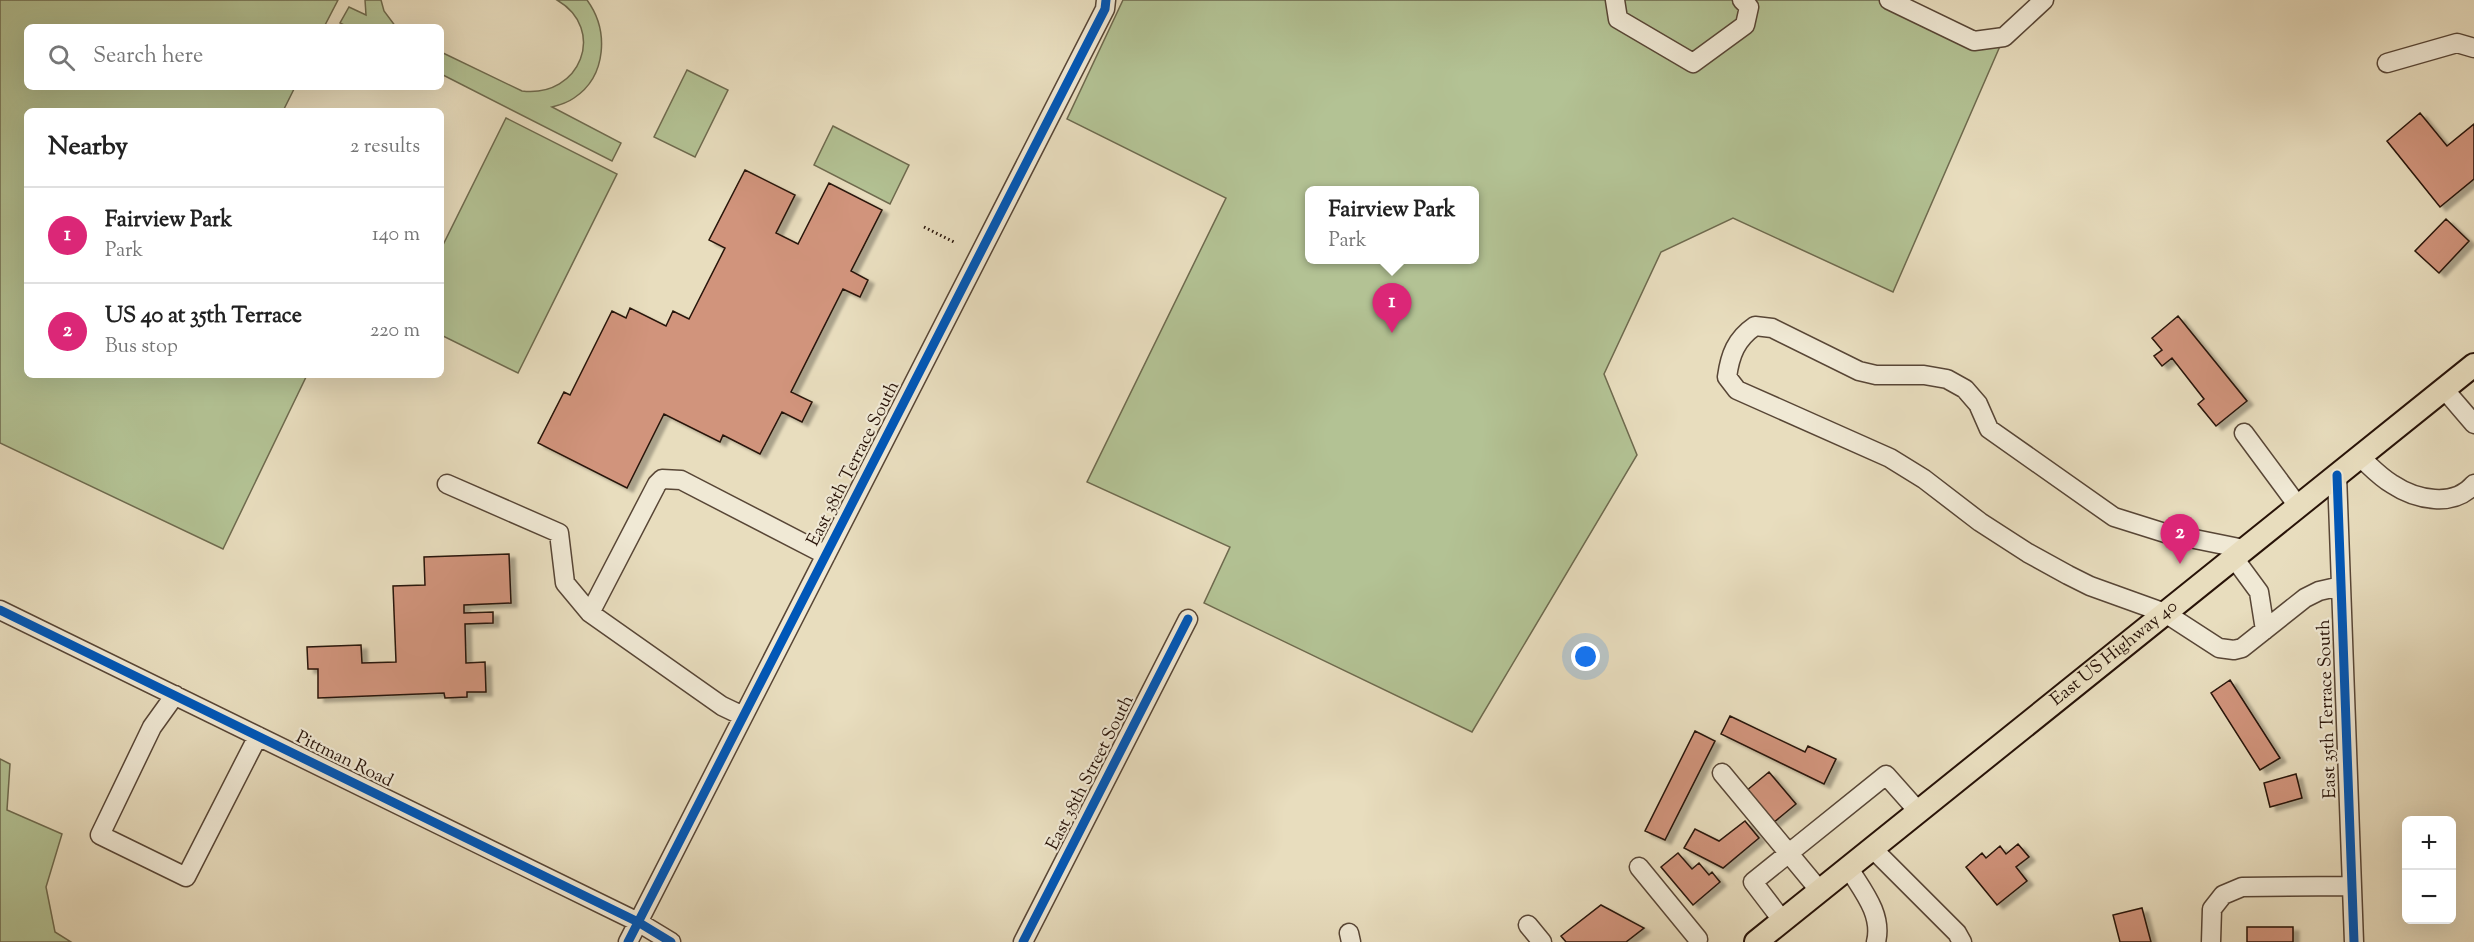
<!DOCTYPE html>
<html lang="en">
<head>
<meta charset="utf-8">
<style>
  :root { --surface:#fff; --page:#f6f6f6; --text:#222; --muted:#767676; --line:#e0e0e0; --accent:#db2777 }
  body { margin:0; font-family:"Sorts Mill Goudy",serif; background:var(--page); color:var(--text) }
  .controls { position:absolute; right:18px; bottom:18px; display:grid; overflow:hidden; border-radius:9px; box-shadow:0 6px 24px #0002 }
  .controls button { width:54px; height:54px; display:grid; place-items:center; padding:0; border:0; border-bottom:2px solid var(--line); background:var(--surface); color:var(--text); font:30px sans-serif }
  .you { position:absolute; left:1586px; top:657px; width:21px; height:21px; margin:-15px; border:4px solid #fff; border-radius:50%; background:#1a73e8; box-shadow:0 0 0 9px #1a73e833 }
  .badge { display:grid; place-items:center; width:39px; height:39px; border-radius:50%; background:var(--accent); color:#fff; font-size:20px; font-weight:700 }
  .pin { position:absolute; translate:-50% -50px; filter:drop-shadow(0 2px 3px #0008) }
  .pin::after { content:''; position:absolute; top:32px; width:21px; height:18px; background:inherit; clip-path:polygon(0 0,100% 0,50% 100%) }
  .popup { position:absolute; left:1305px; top:186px; width:174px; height:78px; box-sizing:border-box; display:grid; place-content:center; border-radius:9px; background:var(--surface); filter:drop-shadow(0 2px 4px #0005); font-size:20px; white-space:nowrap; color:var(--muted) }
  .popup b { font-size:22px; color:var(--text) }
  .popup::after { content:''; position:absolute; left:50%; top:100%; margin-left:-12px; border:12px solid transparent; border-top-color:var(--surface) }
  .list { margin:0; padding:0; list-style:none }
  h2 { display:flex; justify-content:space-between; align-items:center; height:78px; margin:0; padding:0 24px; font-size:26px }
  h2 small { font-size:20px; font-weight:400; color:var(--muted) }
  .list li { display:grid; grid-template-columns:39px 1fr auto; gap:18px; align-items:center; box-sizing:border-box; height:96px; padding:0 24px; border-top:2px solid var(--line) }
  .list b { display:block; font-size:22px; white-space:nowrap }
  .list p { margin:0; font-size:20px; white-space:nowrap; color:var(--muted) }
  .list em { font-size:20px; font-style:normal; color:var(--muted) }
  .icon { flex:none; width:33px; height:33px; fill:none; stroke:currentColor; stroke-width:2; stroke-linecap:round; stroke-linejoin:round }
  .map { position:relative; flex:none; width:2474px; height:942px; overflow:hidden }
  .search { position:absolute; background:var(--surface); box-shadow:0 6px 24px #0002; left:24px; top:24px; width:420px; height:66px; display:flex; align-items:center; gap:15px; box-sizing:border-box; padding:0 21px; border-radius:9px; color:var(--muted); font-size:22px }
  .panel { position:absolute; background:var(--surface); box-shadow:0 6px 24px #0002; left:24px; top:108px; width:420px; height:270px; border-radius:9px }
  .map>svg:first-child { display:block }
  .green { fill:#b3c294; stroke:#6e6a4e; stroke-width:1.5; fill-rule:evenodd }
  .building { fill:#d1947c; stroke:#281308; stroke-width:1.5; filter:url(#shadow) }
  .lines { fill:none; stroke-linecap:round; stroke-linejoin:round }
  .minor-casing { stroke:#584636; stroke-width:21 }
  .major-casing { stroke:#281308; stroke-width:26 }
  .path { stroke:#281308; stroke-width:3; stroke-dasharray:1.5 3; stroke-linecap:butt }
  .minor { stroke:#f0e9d5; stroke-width:18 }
  .major { stroke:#e8ddbe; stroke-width:22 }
  .cycleway-casing { stroke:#f0e9d5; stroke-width:13 }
  .cycleway { stroke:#0057b8; stroke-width:9 }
  .labels { text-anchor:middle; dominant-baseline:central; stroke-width:4.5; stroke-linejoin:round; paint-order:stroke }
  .street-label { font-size:18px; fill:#281308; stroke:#f0e9d5 }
</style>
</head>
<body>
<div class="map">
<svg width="2474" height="942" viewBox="0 0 2474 942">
  <defs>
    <filter id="shadow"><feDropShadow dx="6" dy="4" stdDeviation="1.5" flood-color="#0004"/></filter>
  </defs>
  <rect width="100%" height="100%" fill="#e8ddbe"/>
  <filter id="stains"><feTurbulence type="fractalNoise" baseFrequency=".00333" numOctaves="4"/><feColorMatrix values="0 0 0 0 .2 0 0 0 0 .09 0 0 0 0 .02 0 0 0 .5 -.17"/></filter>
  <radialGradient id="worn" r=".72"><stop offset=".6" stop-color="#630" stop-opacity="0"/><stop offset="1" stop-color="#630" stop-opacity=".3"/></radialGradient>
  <!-- green -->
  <path class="green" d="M0,0H338L324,27H27V87H295L283,111H27V375H307L223,549L0,443Z
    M365,0H381L384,11L396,27H348L340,23L349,7L366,15Z
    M557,0H587C609,30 607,76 574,98C567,103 560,105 552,107L621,143L612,161L441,74V52L522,91C581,98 607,29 557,0Z
    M1123,0H1889L1973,41L2004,37L1893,292L1733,218L1661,252L1604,374L1637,455L1472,732L1204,603L1230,547L1087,482L1226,198L1067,119ZM1310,190H1474V260H1310Z
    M687,70L728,90L695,157L654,137Z
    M506,118L617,174L518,373L441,335V249Z
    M833,126L909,165L890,204L814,165Z
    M0,759L10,764L7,810L62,834L46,887L55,932L71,942H0Z"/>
  <!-- building -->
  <path class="building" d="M2420,113L2447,146L2474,124V179L2440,207L2387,141Z
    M745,170L795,195L776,233L798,244L829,183L882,210L851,271L868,280L860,297L843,289L791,392L812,402L802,422L782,412L760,454L723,435L720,442L664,414L627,488L538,443L564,392L570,395L612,311L626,318L630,308L666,326L673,311L689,319L725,248L709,240Z
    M2446,219L2469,241L2439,273L2415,251Z
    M2178,316L2247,401L2216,426L2198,404L2204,399L2172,358L2162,366L2154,356L2162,350L2152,338Z
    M509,554L511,603L464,605V613L493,612V623L465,624L466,663L485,662L486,692H467V697L445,698L444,693L318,698V669H308L307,647L361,645L362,663L396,662L393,586L425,585L424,557Z
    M2230,680L2280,758L2260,770L2211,693Z
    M1730,716L1805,752L1808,746L1836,759L1824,784L1721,734Z
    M1695,731L1715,741L1665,840L1645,831Z
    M1769,772L1796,804L1773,823L1746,791Z
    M2296,774L2302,798L2270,807L2264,783Z
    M1745,821L1759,838L1723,868L1684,848L1695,829L1719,841Z
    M2018,844L2029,857L2016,867L2027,881L1997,905L1966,867L1982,853L1986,858L2000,846L2006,854Z
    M1678,853L1692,869L1699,863L1709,875L1712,872L1720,882L1693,905L1661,867Z
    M1601,905L1644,928L1626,942H1566L1561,936Z
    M2142,908L2151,942H2120L2113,915Z
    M2247,927H2293V942H2247Z"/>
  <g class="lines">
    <defs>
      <path id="minor" d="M1615,0L1618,19L1693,63L1745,25L1749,7L1742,0
        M1889,0L1974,41L2004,37L2044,0
        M2387,63L2457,43L2474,48
        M2444,389L2474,424
        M2244,433L2298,506
        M2360,457C2370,466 2380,477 2392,484C2416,500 2454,508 2474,484
        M2337,475L2354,942
        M447,484L559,533L565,583L590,613L722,706L743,716
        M2244,549L2165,533L2114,517L1989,429L1978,404L1965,389L1947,379L1924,375H1876L1859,371L1772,328L1755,326C1736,339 1730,355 1727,377L1737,390L1890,458L1924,479L1980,522L2028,553L2068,575L2090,586L2165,613L2219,648L2234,650L2242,648L2305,598L2319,591L2341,586
        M2234,558L2259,592L2265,630
        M0,610L638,922L671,942
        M590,613L657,484L662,479L681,480L826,555
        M175,695L152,727L100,835L186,877L258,736
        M1722,773L1820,891
        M1872,848L1957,933L1962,942
        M1639,867L1698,939
        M1848,867C1862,890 1883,914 1876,942
        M1782,920L1753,882L1886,775L1918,811
        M1528,925L1542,942
        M1349,933L1351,942
        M628,942L1105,9L1106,0
        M1023,942L1188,619
        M2211,942L2212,909L2223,895L2242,887L2351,886"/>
      <g id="major">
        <path id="s1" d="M1756,942L2474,365"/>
      </g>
    </defs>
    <!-- minor casing -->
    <use href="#minor" class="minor-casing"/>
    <!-- major casing -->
    <use href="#major" class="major-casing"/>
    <!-- path -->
    <path class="path" d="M924,227L956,243"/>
    <!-- minor -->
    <use href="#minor" class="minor"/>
    <!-- major -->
    <use href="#major" class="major"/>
    <defs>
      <path id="cycleway" d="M2337,475L2354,942
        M0,610L638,922L671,942
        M628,942L1105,9L1106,0
        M1023,942L1188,619"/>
    </defs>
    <!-- cycleway casing -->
    <use href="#cycleway" class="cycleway-casing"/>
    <!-- cycleway -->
    <use href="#cycleway" class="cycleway"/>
  </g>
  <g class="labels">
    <!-- street labels -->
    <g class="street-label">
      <text transform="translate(854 464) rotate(-63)">East 38th Terrace South</text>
      <text stroke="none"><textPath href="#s1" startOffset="460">East US Highway 40</textPath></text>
      <text transform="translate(2328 709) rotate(-92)">East 35th Terrace South</text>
      <text transform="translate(344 760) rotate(26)">Pittman Road</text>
      <text transform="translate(1091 773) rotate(-63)">East 38th Street South</text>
    </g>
  </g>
  <rect width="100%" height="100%" filter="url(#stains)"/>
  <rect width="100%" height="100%" fill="url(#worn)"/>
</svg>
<div class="controls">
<button>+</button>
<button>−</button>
</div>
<div class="you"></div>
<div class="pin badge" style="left:1392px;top:333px">1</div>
<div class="popup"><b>Fairview Park</b>Park</div>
<div class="pin badge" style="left:2180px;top:564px">2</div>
<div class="search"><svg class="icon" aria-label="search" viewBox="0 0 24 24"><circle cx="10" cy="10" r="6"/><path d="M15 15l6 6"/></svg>Search here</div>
<section class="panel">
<h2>Nearby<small>2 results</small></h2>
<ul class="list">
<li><span class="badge">1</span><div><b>Fairview Park</b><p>Park</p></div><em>140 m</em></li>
<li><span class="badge">2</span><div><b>US 40 at 35th Terrace</b><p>Bus stop</p></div><em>220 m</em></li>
</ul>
</section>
</div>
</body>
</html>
